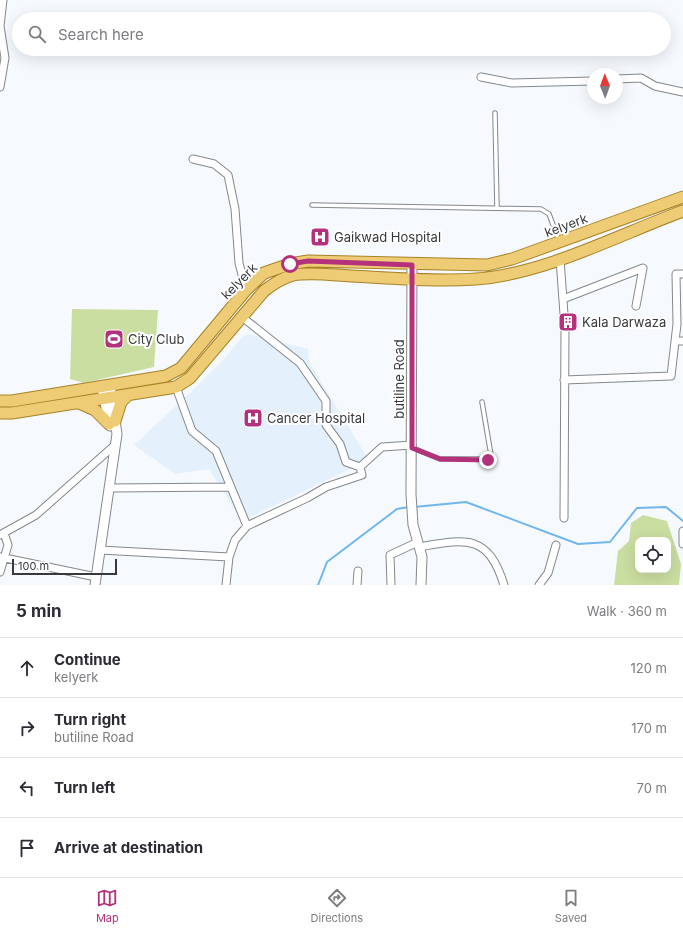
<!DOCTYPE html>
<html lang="en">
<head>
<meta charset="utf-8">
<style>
  :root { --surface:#fff; --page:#f2f2f3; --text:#2b2b33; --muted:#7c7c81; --line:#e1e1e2; --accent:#b4327b }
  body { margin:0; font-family:Inter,sans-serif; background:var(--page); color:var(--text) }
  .controls { position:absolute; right:12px; bottom:12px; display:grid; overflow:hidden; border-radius:8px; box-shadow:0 4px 16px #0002 }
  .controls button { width:36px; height:36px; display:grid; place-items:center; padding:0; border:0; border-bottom:1px solid var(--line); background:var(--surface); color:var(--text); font:20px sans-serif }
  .compass { position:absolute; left:587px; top:68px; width:36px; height:36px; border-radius:50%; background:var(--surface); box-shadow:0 4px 16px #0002; rotate:359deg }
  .scale { position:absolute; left:12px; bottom:10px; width:105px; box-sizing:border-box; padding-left:4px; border:2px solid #37393c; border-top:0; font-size:11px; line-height:14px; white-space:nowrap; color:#37393c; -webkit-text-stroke:3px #fff; paint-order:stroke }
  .stop { position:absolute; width:12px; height:12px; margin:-9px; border:3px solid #b4327b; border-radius:50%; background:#fff }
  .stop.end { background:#b4327b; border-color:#fff; box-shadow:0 1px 4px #0008 }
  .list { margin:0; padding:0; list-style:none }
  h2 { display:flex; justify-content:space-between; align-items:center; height:52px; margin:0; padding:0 16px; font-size:17px }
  h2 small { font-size:13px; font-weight:400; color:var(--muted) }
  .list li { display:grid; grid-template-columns:26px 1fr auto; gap:12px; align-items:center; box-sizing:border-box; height:60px; padding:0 16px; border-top:1px solid var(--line) }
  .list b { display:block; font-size:15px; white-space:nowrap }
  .list p { margin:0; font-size:13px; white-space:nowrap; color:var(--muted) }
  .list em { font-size:13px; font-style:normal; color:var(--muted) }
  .icon { flex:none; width:22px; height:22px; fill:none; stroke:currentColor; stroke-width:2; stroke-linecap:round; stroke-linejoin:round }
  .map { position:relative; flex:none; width:683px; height:585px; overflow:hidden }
  .search { position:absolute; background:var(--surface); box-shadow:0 4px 16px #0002; left:12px; right:12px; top:12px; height:44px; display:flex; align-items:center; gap:10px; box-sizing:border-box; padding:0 14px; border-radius:22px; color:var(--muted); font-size:15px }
  .sheet { height:292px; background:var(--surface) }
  nav { display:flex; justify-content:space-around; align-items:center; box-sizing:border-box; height:56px; border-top:1px solid var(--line); background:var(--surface); font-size:11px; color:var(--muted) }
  nav a { display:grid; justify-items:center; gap:2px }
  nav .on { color:var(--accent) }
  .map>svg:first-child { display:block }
  .built { fill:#e4f0fb }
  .green { fill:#cbdea1; fill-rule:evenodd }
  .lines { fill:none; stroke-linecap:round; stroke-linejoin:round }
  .stream { stroke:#70b6ef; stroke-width:2 }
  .service-casing { stroke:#83888d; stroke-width:5.5 }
  .minor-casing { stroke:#83888d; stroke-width:9 }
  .tertiary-casing { stroke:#83888d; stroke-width:11 }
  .primary-casing { stroke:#a78225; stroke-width:13 }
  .service { stroke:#fff; stroke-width:3.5 }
  .minor { stroke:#fff; stroke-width:7 }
  .tertiary { stroke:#fff; stroke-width:9 }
  .primary { stroke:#eecc75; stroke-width:11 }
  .route { stroke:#b4327b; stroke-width:5 }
  .labels { text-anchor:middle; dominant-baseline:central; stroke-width:4; stroke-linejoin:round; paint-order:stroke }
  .street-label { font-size:13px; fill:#37393c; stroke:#fff }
  .poi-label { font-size:13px; fill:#37393c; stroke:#fff; text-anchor:start }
</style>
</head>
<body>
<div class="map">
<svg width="683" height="585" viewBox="0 0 683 585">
  <rect width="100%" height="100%" fill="#f6faff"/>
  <!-- built -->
  <path class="built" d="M248,334L308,349L309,362L369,460L242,521L209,469L175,474L134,445L193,390L222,361L242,337Z"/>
  <!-- green -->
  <path class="green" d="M72,309L158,310L154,367L84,383L70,379Z
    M643,515L667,521L681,564L679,585H614L618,551L629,541L631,523ZM638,540H668V570H638Z"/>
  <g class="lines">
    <!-- stream -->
    <path class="stream" d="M414,507L466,502L578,544L610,542L637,508L666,507L683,521
      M318,585L327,562L397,509L409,507"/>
    <defs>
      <path id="service" d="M495,113L497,208
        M312,205L541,209L549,214L559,241
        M413,448L440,459H490L491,455L482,402"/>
      <path id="minor" d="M481,77L512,83L593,81
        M617,79L641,78L655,86L683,92
        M0,87L5,58L0,26L3,0
        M193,159L214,164L228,175L235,209L239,263L246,290
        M560,259L565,328L564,518
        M563,299L643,268L636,306
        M242,317L300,363L326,401V425L340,444L346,462L360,467
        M675,341H683
        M564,380L671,376L677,324L676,274H683
        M176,387L192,431L216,451L247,526
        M110,488L230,487
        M683,531V544
        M0,535L36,515L116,444
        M419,547C465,539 488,533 504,585
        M100,550L229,557
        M0,557L96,577
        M0,572L8,545L4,533
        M226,585L229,557L235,540L247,526L307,498L326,487L362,475L360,467L382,447L412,445
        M357,585L358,571
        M391,585L390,555L418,542
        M539,585L548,573L556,545"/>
      <path id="tertiary" d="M412,265L411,494L413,525L422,557L421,585
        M103,393L110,426
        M95,585L117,434L110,385"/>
      <path id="primary" d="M0,401H12L166,376L181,368L246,290L264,273L290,264L308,261L487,265L512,259L683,197
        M79,403L95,410L109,424
        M0,413H12L176,387L190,378L264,291C273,284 282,278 293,275C312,272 332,275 351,276C392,278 435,282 476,279C545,274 618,235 683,211
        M115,421L121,402L128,395"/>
    </defs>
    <!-- service casing -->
    <use href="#service" class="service-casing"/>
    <!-- minor casing -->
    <use href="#minor" class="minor-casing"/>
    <!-- tertiary casing -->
    <use href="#tertiary" class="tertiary-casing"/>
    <!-- primary casing -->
    <use href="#primary" class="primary-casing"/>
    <!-- service -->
    <use href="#service" class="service"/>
    <!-- minor -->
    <use href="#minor" class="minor"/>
    <!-- tertiary -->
    <use href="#tertiary" class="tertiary"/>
    <!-- primary -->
    <use href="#primary" class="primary"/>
  </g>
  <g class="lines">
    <!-- route -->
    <path class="route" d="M290,264L308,261L412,265V448L440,459L488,460"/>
  </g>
  <!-- icons -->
  <defs>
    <symbol id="hospital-square" viewBox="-11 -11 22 22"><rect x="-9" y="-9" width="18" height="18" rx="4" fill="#b4327b" stroke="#fff"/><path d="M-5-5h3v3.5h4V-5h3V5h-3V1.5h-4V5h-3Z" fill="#fff"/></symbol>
    <symbol id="building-square" viewBox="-11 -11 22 22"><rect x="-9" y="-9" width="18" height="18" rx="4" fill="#b4327b" stroke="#fff"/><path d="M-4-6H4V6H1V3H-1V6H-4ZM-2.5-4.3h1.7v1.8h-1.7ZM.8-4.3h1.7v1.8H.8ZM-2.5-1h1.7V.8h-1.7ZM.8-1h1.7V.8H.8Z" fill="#fff"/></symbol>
    <symbol id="stadium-square" viewBox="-11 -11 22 22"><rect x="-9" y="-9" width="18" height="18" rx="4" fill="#b4327b" stroke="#fff"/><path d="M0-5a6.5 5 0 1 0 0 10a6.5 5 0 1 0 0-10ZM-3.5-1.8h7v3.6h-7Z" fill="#fff"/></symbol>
  </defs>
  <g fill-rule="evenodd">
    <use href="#hospital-square" x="309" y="226" width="22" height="22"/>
    <use href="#building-square" x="557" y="311" width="22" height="22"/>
    <use href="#stadium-square" x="103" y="328" width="22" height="22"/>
    <use href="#hospital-square" x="242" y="407" width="22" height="22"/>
  </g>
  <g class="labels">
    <!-- street labels -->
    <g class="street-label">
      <text transform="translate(566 225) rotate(-20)">kelyerk</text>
      <text transform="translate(239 281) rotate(-45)">kelyerk</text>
      <text transform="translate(399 379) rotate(-90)">butiline Road</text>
    </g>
    <!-- poi labels -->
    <g class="poi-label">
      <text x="334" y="237">Gaikwad Hospital</text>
      <text x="582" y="322">Kala Darwaza</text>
      <text x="128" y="339">City Club</text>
      <text x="267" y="418">Cancer Hospital</text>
    </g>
  </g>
</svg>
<div class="controls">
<button><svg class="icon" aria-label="locate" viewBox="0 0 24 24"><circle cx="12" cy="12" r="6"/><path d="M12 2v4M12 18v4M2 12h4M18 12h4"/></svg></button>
</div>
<svg class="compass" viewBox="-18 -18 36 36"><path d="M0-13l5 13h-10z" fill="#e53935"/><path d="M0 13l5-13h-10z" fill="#7c7c81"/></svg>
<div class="scale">100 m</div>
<div class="stop" style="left:290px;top:264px"></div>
<div class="stop end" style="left:488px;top:460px"></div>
<div class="search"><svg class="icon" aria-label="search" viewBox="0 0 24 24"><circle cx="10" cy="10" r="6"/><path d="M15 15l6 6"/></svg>Search here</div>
</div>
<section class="sheet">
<h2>5 min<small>Walk · 360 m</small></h2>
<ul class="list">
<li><svg class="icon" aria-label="ahead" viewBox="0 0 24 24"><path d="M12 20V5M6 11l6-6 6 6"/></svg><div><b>Continue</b><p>kelyerk</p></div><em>120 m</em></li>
<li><svg class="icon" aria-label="right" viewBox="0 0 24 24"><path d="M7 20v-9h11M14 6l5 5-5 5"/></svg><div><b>Turn right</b><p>butiline Road</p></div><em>170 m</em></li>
<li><svg class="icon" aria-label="left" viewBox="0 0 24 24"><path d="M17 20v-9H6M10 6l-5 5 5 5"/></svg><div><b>Turn left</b></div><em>70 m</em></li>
<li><svg class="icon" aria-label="arrive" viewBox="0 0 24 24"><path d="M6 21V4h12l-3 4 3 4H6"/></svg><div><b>Arrive at destination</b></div></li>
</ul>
</section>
<nav>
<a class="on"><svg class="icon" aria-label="map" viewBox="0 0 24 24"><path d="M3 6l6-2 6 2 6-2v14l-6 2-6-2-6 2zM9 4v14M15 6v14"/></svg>Map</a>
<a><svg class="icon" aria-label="directions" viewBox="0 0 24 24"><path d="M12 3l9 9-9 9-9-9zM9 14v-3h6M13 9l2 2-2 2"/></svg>Directions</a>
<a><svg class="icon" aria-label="saved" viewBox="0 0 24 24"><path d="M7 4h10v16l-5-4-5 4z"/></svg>Saved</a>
</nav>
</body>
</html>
